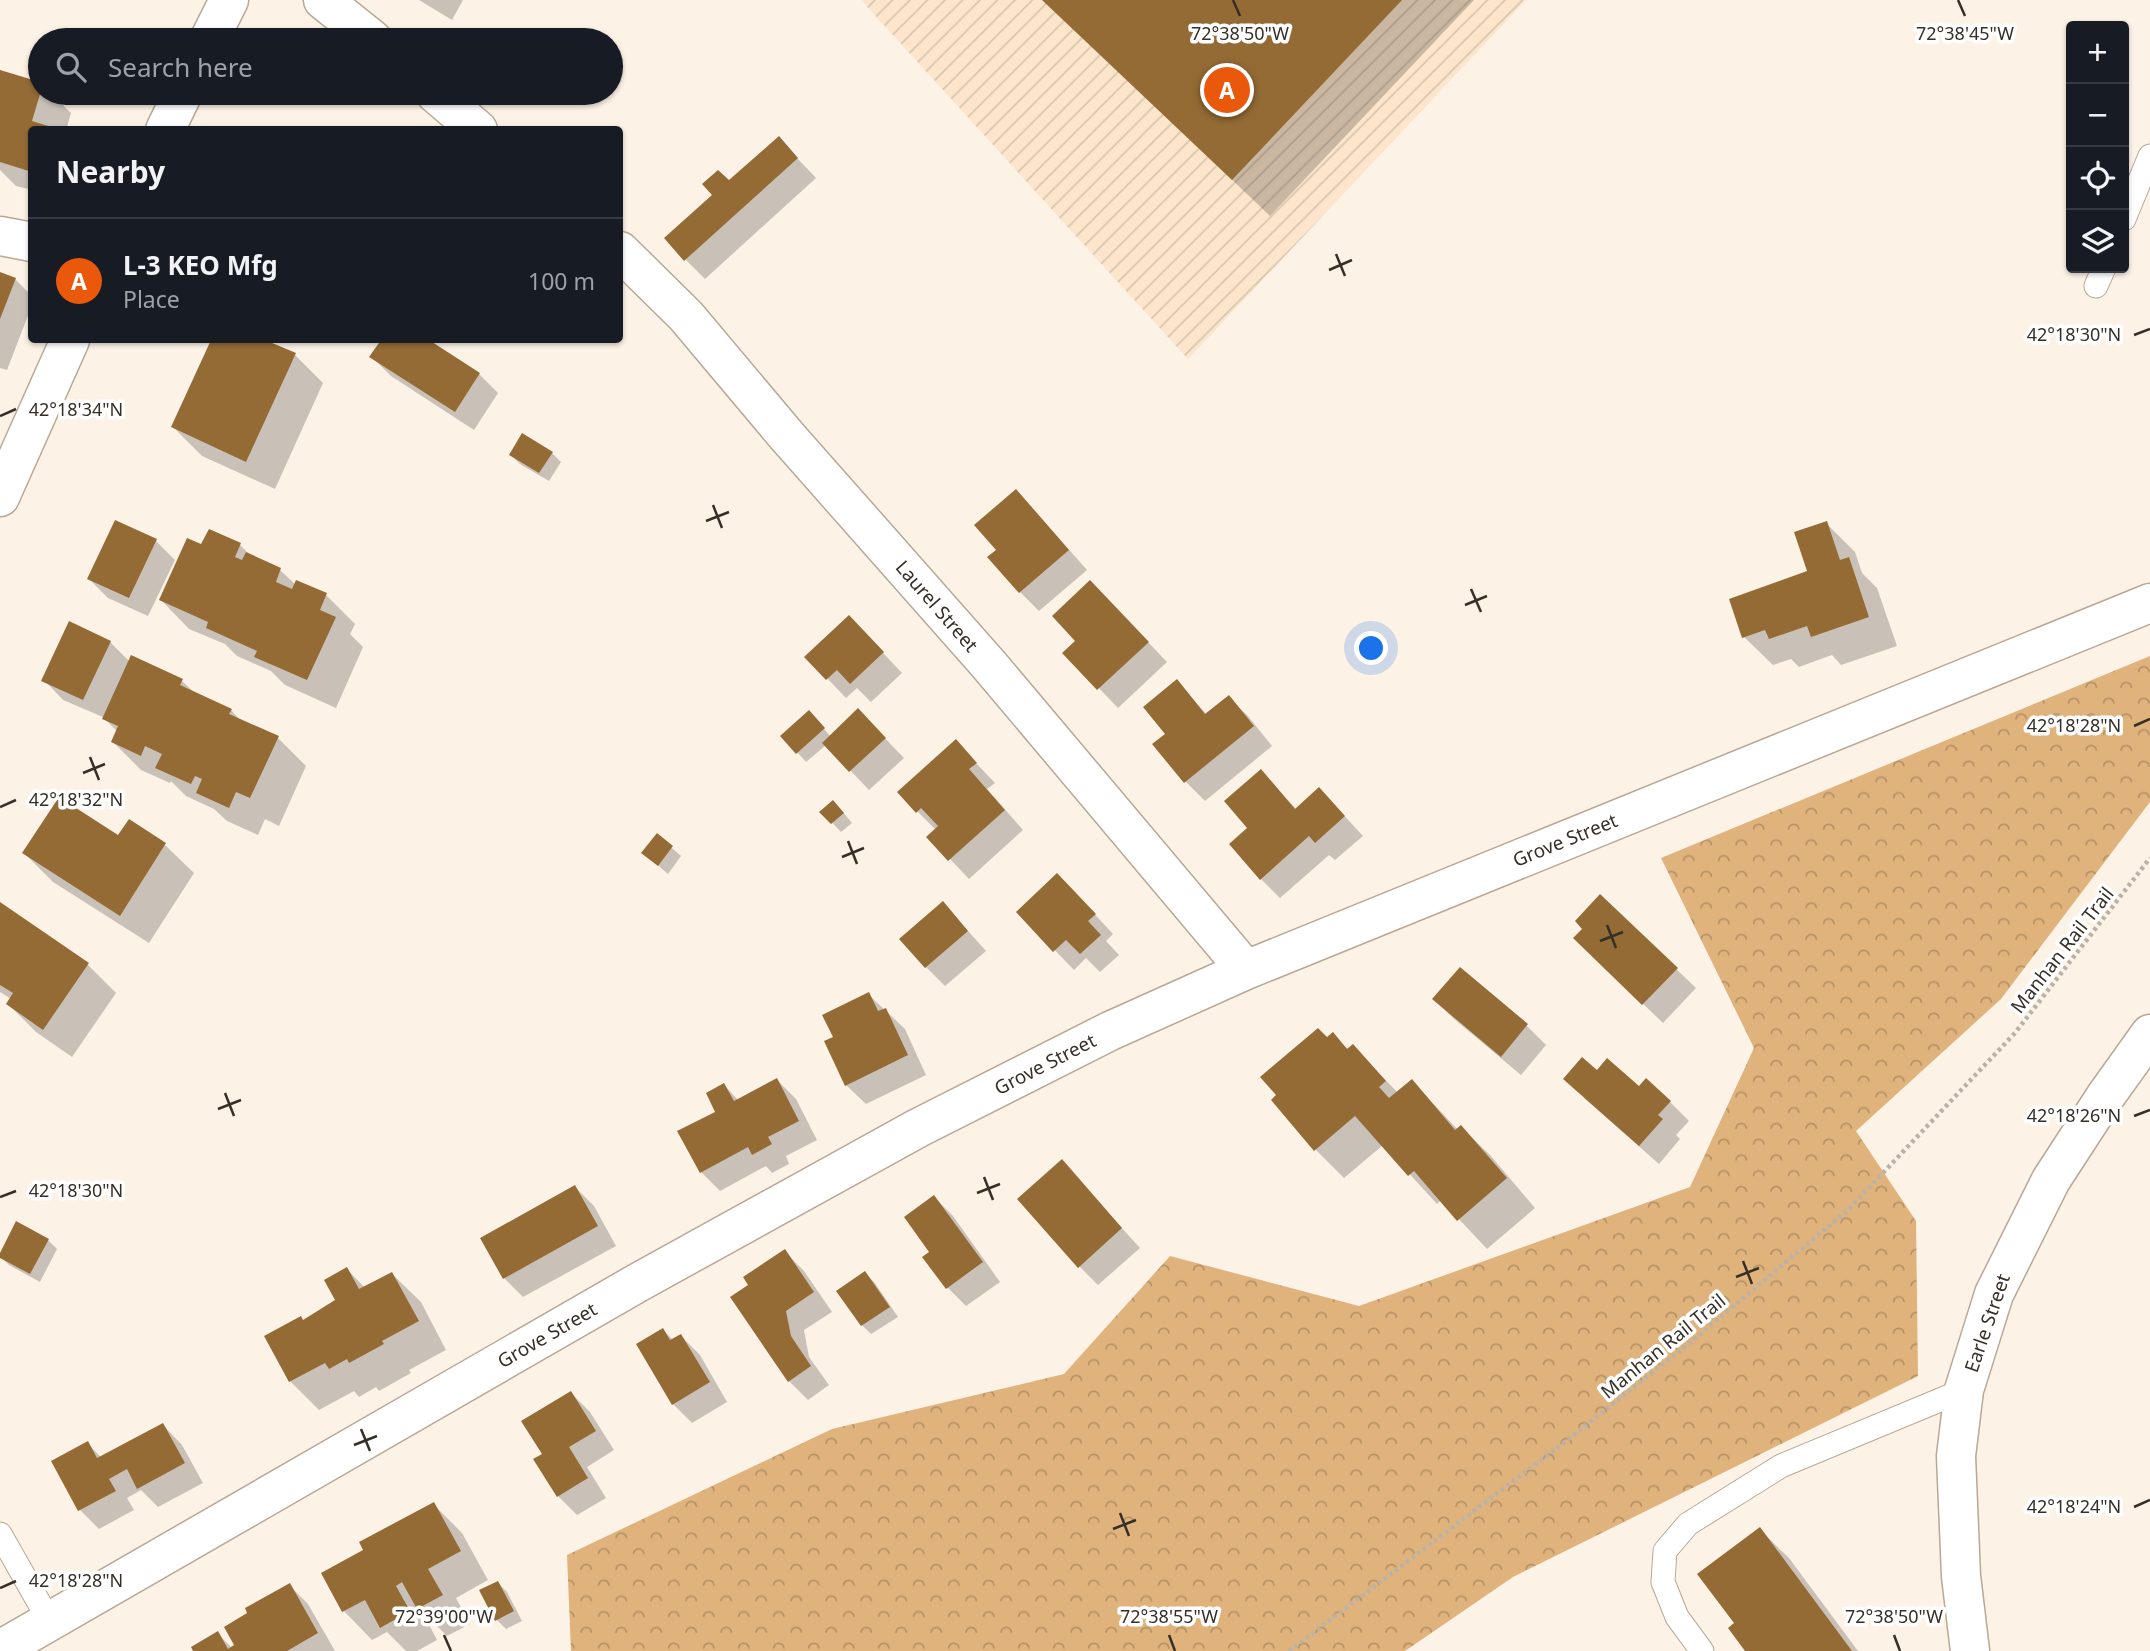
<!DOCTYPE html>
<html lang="en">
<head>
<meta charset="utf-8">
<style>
  :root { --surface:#171b24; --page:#242831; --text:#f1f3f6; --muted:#9ea1a6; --line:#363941; --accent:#ea580c }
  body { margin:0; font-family:"Noto Sans",sans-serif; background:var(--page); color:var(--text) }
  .controls { position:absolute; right:21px; top:21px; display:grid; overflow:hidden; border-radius:7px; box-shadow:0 2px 5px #0004 }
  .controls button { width:63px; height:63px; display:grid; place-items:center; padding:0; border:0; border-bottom:2px solid var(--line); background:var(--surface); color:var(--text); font:35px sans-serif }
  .you { position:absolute; left:1372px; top:649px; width:24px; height:24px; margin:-18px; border:5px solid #fff; border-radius:50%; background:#1a73e8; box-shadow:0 0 0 10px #1a73e833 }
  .badge { display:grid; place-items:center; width:46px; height:46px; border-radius:50%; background:var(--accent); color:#fff; font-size:23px; font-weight:700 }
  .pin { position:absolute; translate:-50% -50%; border:4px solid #fff; box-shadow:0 2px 7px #0006 }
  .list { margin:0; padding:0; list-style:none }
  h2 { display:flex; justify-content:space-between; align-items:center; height:91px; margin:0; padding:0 28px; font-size:30px }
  h2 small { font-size:23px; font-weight:400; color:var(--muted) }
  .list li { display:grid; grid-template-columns:46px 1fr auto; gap:21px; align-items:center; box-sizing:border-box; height:126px; padding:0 28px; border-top:2px solid var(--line) }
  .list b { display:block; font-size:26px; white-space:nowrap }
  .list p { margin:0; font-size:23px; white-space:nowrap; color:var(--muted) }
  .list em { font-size:23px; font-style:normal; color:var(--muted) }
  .icon { flex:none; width:38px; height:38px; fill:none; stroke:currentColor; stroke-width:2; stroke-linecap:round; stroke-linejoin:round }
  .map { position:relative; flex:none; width:2150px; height:1651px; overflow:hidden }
  .search { position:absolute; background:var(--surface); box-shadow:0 2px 5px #0004; left:28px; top:28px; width:595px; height:77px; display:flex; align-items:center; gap:18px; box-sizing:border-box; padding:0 24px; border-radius:38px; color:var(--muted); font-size:26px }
  .panel { position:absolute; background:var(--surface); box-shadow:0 2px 5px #0004; left:28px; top:126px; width:595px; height:217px; border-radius:7px }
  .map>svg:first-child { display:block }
  .industrial { fill:url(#industrial-furrows) }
  .forest { fill:url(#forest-crowns) }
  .shadow { fill:#0003 }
  .building { fill:#946b35 }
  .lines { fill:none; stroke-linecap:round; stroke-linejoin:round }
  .service-casing { stroke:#b8a895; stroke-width:25 }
  .minor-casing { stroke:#b8a895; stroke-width:41 }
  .secondary-casing { stroke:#b8a895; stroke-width:41 }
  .path { stroke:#bbb2a7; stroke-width:4.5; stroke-dasharray:3.5 3.5; stroke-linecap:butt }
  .service { stroke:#fff; stroke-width:23 }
  .minor { stroke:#fff; stroke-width:38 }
  .secondary { stroke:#fff; stroke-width:38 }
  .ticks { fill:none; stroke:#362f27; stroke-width:2.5 }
  .labels { text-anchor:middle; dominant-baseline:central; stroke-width:7; stroke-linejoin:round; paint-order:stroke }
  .street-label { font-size:19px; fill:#362f27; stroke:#fff }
  .ticks-label { font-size:18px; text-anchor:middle; fill:#362f27; stroke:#fff; stroke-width:7; stroke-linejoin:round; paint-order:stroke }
</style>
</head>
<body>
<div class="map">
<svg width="2150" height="1651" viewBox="0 0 2150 1651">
  <defs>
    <pattern id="industrial-furrows" width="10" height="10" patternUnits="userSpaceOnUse" patternTransform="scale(1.75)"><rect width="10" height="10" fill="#fce5cb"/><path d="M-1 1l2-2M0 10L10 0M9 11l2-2" fill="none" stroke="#d9c5ae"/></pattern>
    <pattern id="forest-crowns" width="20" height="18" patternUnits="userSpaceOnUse" patternTransform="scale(1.75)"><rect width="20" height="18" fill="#e0b37d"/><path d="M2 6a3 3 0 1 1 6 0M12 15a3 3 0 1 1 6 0" fill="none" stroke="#b69266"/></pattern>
  </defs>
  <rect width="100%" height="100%" fill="#fcf2e6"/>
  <!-- industrial -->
  <path class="industrial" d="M861,0H1526L1188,359Z"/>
  <!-- forest -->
  <path class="forest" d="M2150,656V802L2001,999L1856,1131L1916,1221L1918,1376L1513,1577L1405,1651H571L567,1555L832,1429L1064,1374L1170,1256L1359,1306L1690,1187L1754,1048L1661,858Z"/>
  <!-- shadow -->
  <path class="shadow" d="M419,0H463L452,20Z
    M1044,0H1474L1270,216Z
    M0,72L40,84V93H51L71,113L66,130H32V190L16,186L0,170Z
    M797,158L816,178L705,279L686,260L729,182Z
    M0,274L15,279L32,296V305L7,370L0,368Z
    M213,340H261L295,355L323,383L275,489L202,456L173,427Z
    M383,340H426L479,374L498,393L474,430L391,376L372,357Z
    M552,453L561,462L549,481L520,464L511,455Z
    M1034,510L1087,570L1039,611L1020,592L998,551Z
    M1826,523L1855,552L1862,573L1877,588L1897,646L1841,665L1832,655L1799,667L1791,659L1773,665L1744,637L1809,572Z
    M156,541L175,560L148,616L108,598L89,579Z
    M240,545L253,558L280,570L296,585L326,595L355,624L350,634L363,647L336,708L285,685L271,671L237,656L225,644L189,629L161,600L202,547Z
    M1109,601L1167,662L1118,708L1065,653L1078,641Z
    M868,637L902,673L871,702L857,688L846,698L807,657Z
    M110,642L130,662L182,681L196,694L231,710L242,722L278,738L306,766L279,826L265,819L258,835L227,821L214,809L186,796L171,781L170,783L141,770L113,742L117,731L103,717L63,700L44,680Z
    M1177,681L1207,715L1228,697L1248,716L1272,746L1205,801L1186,782L1155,744L1167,734Z
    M818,722L831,737L877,730L904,758L869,790L826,745L806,762L783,736Z
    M956,742L995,783L987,789L1023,830L969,879L929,837L936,830L917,811Z
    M1261,771L1297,810L1338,809L1363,836L1335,860L1329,855L1280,898L1261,879L1250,828Z
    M842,811L852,823L841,832L822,812Z
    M130,821L165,845L194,873L149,943L53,882L24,853L119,838Z
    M657,835L681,856L668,874L644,853Z
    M1076,894L1113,934L1106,941L1119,955L1100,972L1086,958L1074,970L1018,912Z
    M1600,896L1696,988L1663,1023L1594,957Z
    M943,903L986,951L945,986L926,967Z
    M0,905L88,965L116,993L72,1057L36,1032L8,1004L11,999L0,992Z
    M1460,969L1527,1026L1546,1045L1521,1075L1453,1018L1434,999Z
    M869,995L905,1029L926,1075L866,1104L846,1085L835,1038Z
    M1333,1035L1349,1050L1353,1046L1398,1093L1412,1081L1458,1130L1461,1127L1490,1155L1535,1208L1487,1249L1441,1200L1437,1204L1383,1145L1344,1178L1316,1150L1327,1039Z
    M1597,1073L1670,1102L1689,1121L1676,1135L1680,1139L1659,1164L1584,1098Z
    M777,1080L796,1099L817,1140L786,1156L789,1164L772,1173L766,1166L720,1191L701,1172L724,1085L739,1101Z
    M1062,1162L1140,1248L1098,1285L1079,1266Z
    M575,1187L594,1206L616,1246L523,1297L504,1278Z
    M934,1197L953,1216L1000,1282L966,1306L947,1287L932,1252Z
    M48,1240L57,1249L40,1282L9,1265L0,1256Z
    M785,1252L804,1271L832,1312L804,1330L809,1357L829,1385L808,1400L789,1381L751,1285Z
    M347,1269L365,1288L392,1274L421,1302L446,1350L409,1370L411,1373L379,1391L376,1387L359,1397L354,1391L319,1410L290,1381L304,1322L337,1300Z
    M865,1273L874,1282L898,1317L871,1334L862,1325Z
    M663,1330L673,1340L681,1336L700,1355L727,1402L692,1423L673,1404Z
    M571,1393L590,1412L614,1450L587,1467L606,1498L577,1515L558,1496L545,1455Z
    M163,1425L182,1445L203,1483L158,1507L141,1490L127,1498L134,1510L99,1529L80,1510L87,1443L102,1458Z
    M433,1504L462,1533L488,1580L456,1598L470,1624L447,1636L422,1611L437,1640L417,1651H406L387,1632L372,1640L344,1611L323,1574L366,1551Z
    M1760,1530L1789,1558L1858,1651H1747L1737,1623Z
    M498,1583L507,1592L522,1621L506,1629L497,1620Z
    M289,1585L308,1604L335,1651H195L217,1633L232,1648Z"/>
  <!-- building -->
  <path class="building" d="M1042,0H1402L1232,180Z
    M0,70L40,82V94L32,121L58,129L32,130V172L0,162Z
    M779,136L798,158L684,261L664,238L712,195L702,184L718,170L729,180Z
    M0,272L16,278L0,319Z
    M211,340H265L296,353L246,462L171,427Z
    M381,340H429L480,373L455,412L369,357Z
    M522,433L553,452L539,473L509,455Z
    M1016,489L1069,550L1019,593L987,557L996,550L974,525Z
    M115,520L157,539L129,598L87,579Z
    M1827,521L1840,560L1849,557L1869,617L1811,637L1807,626L1769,639L1765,630L1742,638L1729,599L1807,571L1794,532Z
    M209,529L241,543L235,557L242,560L246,552L281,568L276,582L292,589L296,580L327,593L320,610L336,617L307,680L254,657L257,651L206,628L208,622L159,600L187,538L201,544Z
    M1090,580L1149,642L1097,690L1062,653L1075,641L1052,616Z
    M849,615L884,652L850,684L837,670L826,680L804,657Z
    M69,621L111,641L83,700L41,681Z
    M131,655L183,679L180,685L232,709L229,714L279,736L250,798L236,792L229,808L196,793L202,779L195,776L191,784L155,768L162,754L145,746L141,756L111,742L118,726L102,719Z
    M1177,679L1205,714L1229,695L1254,726L1184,783L1152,744L1165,734L1143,707Z
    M858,708L886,738L849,772L822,743Z
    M809,710L825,728L796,754L780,736Z
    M956,739L977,763L969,769L1005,810L948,861L926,837L938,826L921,808L916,813L897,792Z
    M1261,769L1295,809L1319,787L1345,816L1315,843L1309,836L1260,880L1229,844L1247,828L1224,801Z
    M59,797L118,835L129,819L166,843L120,916L22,853Z
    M833,800L844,813L831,824L819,812Z
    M657,833L673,846L658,866L641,853Z
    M1057,873L1096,914L1088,921L1101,935L1080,954L1066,940L1053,952L1016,912Z
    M1600,894L1678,968L1642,1005L1573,938L1582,929L1575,921Z
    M943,901L968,931L925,968L899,939Z
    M0,902L89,963L43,1030L6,1004L13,993L0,985Z
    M1460,967L1528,1024L1501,1057L1432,999Z
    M869,992L878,1011L886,1008L908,1055L845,1086L824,1041L833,1037L822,1015Z
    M1318,1028L1327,1037L1333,1032L1347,1049L1353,1044L1386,1081L1379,1087L1389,1098L1412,1079L1455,1130L1461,1125L1507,1178L1457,1221L1414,1171L1408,1176L1355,1116L1314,1151L1271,1100L1276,1095L1260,1077Z
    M1582,1057L1597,1070L1607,1058L1639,1086L1646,1078L1671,1101L1658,1115L1663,1119L1639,1146L1563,1079Z
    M777,1078L799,1121L768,1137L772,1144L752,1155L748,1147L700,1173L677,1131L715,1112L706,1093L724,1083L734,1101Z
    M1062,1159L1122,1228L1078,1268L1017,1199Z
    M575,1185L598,1226L503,1279L480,1238Z
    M934,1195L983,1262L946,1289L922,1257L929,1252L904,1217Z
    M16,1221L49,1239L30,1274L0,1258V1253Z
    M785,1249L814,1292L786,1311L791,1336L811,1366L788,1382L730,1297L748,1285L743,1277Z
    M347,1267L359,1289L392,1272L419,1321L382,1341L384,1344L349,1363L347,1359L329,1369L325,1363L289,1382L264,1336L301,1316L303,1320L335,1300L324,1280Z
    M865,1271L890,1307L861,1326L836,1291Z
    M663,1328L670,1340L681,1334L710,1382L672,1405L636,1344Z
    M571,1391L596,1431L569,1447L588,1478L557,1497L533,1459L542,1454L521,1421Z
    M163,1423L185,1463L137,1489L127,1469L109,1479L116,1491L78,1511L51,1461L88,1441L97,1458Z
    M434,1502L461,1551L428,1569L443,1595L417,1609L402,1582L396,1586L410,1611L380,1628L365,1600L342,1612L321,1573L363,1550L359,1542Z
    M1760,1527L1852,1651H1745L1728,1628L1734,1623L1697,1574Z
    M498,1581L514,1611L495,1621L479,1590Z
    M290,1583L318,1633L287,1651H193L191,1647L218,1631L228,1649L234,1645L224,1627L247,1613L245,1608Z"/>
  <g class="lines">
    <defs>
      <path id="service" d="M2124,219L2150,156
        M2096,286L2104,268
        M0,1534L50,1622
        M1702,1651L1677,1617L1663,1582L1665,1551L1688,1524L1781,1466L1964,1390"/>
      <path id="minor" d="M323,0L373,40
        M435,93L478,130
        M0,236L32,242
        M620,251L686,316L786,435L990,666L1246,970
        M0,1650L639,1282L918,1128L1110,1031L1246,970L2150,603
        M1970,1651L1961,1576L1956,1456L1964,1390L1994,1294L2051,1180L2105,1097L2150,1034"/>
      <path id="secondary" d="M209,40L229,0
        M165,130L183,93
        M0,497L70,340"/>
    </defs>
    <!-- service casing -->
    <use href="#service" class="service-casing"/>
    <!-- minor casing -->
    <use href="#minor" class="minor-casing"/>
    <!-- secondary casing -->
    <use href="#secondary" class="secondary-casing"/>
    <!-- path -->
    <path class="path" d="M1289,1651L1561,1445L1692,1341L1848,1210L2015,1033L2150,858"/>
    <!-- service -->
    <use href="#service" class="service"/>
    <!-- minor -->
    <use href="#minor" class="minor"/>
    <!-- secondary -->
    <use href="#secondary" class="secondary"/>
  </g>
  <!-- ticks -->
  <path class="ticks" d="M1233,0L1240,16M1958,0L1965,16M1336,254L1345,276M1329,270L1352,260M2134,335L2150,329M0,416L16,409M713,505L722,528M706,521L729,512M1471,589L1481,612M1465,605L1487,596M2134,726L2150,719M90,757L99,780M83,773L105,764M0,807L16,800M848,841L857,864M842,857L864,848M1607,925L1616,948M1600,941L1623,932M225,1093L234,1116M218,1109L241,1100M2134,1116L2150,1110M984,1177L993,1200M977,1193L1000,1184M0,1197L16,1191M1743,1261L1752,1284M1736,1277L1759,1268M361,1429L370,1451M354,1445L377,1436M2134,1507L2150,1500M1120,1513L1129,1536M1113,1529L1136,1520M0,1588L16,1581M444,1635L451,1651M1169,1635L1175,1651M1894,1635L1900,1651"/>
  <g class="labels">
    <!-- street labels -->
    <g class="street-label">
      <text transform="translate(937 606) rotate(49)">Laurel Street</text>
      <text transform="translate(1565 840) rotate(-22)">Grove Street</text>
      <text transform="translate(2062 950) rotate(-52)">Manhan Rail Trail</text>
      <text transform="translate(1045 1064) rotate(-27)">Grove Street</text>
      <text transform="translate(1987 1323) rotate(-71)">Earle Street</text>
      <text transform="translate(547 1335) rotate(-30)">Grove Street</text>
      <text transform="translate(1663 1346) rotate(-39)">Manhan Rail Trail</text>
    </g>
  </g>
  <g class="ticks-label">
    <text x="1240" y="40">72°38'50"W</text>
    <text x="1965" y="40">72°38'45"W</text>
    <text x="2074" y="341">42°18'30"N</text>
    <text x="76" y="416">42°18'34"N</text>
    <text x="2074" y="732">42°18'28"N</text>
    <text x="76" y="806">42°18'32"N</text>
    <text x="2074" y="1122">42°18'26"N</text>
    <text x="76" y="1197">42°18'30"N</text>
    <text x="2074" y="1513">42°18'24"N</text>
    <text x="76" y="1587">42°18'28"N</text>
    <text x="444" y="1623">72°39'00"W</text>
    <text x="1169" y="1623">72°38'55"W</text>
    <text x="1894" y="1623">72°38'50"W</text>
  </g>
</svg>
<div class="controls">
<button>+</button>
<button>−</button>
<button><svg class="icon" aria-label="locate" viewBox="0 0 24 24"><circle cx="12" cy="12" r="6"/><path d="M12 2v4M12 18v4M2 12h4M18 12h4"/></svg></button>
<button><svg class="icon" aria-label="layers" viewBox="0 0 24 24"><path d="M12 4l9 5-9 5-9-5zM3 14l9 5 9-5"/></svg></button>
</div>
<div class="you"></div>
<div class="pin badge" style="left:1227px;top:90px">A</div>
<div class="search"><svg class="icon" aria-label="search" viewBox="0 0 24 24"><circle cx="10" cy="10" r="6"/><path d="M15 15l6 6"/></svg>Search here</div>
<section class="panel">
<h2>Nearby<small></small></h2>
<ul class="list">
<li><span class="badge">A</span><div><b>L-3 KEO Mfg</b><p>Place</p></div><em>100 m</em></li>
</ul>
</section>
</div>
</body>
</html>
